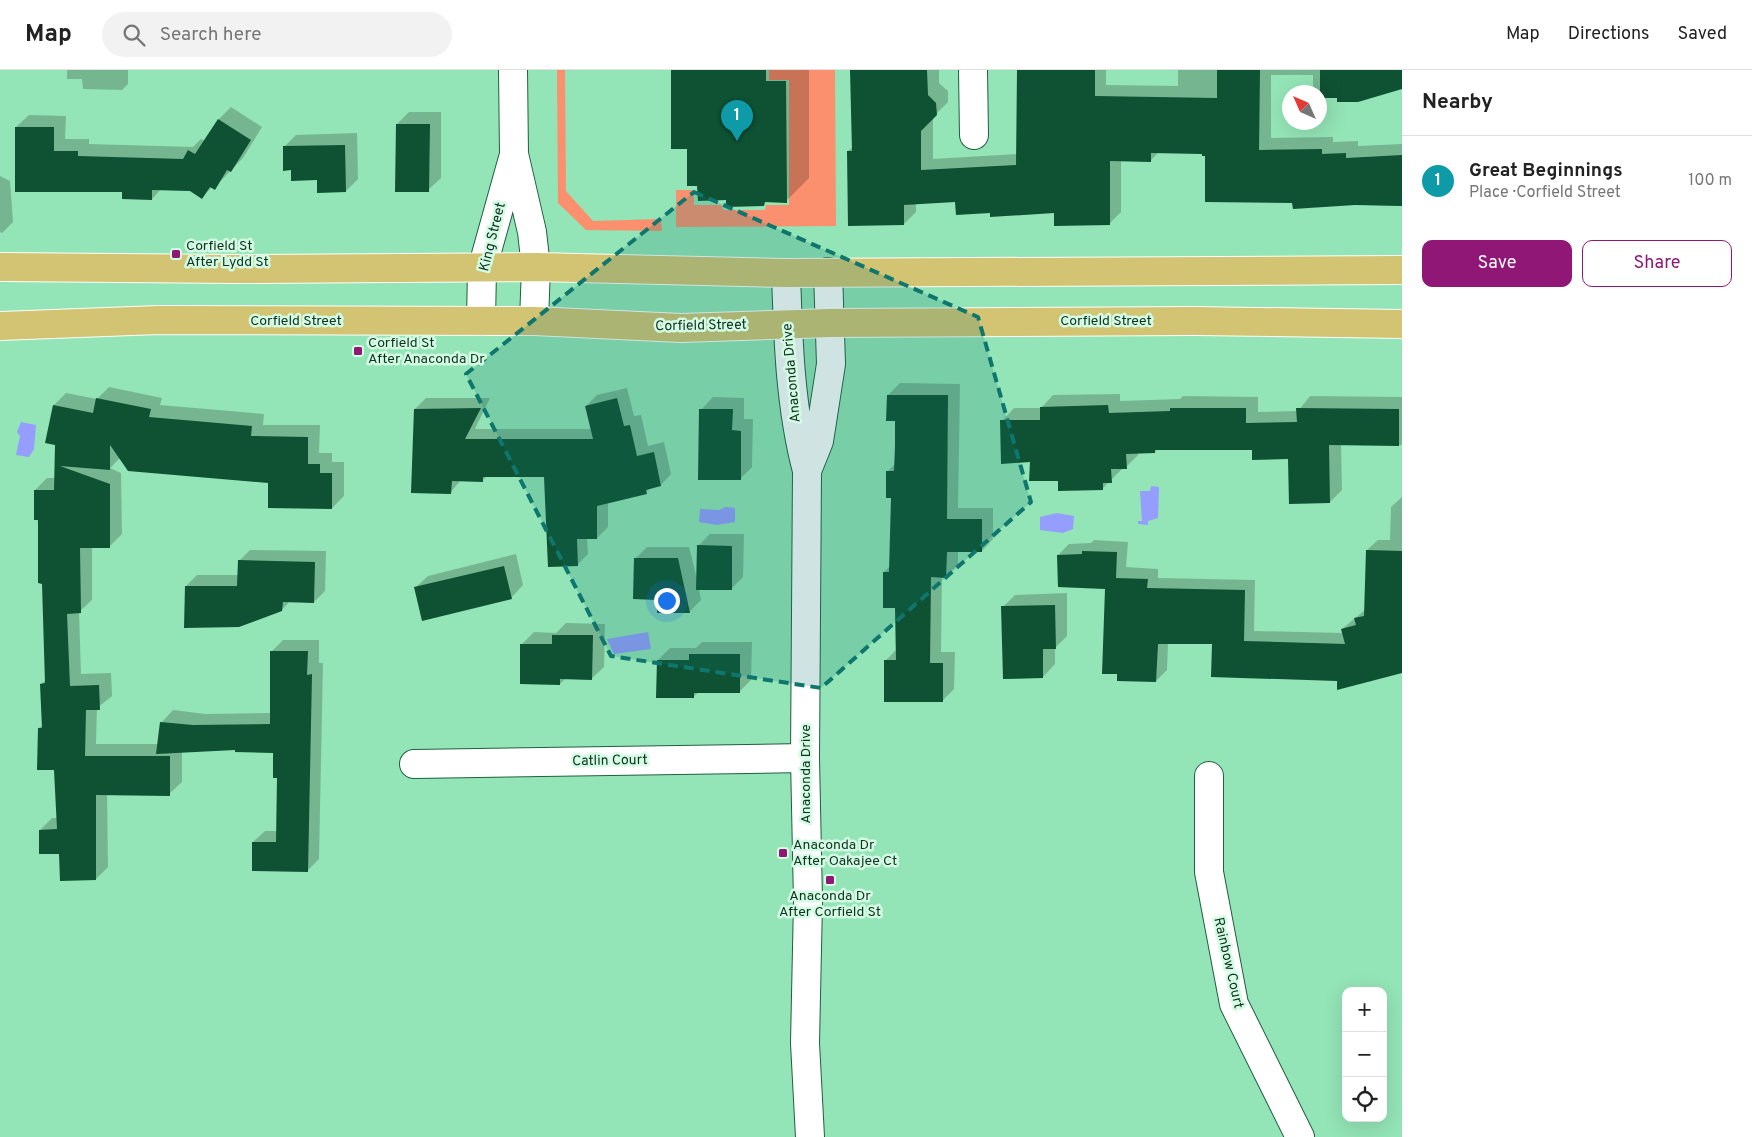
<!DOCTYPE html>
<html lang="en">
<head>
<meta charset="utf-8">
<style>
  :root { --surface:#fff; --page:#f2f2f2; --text:#222; --muted:#767676; --line:#e0e0e0; --accent:#901776 }
  body { margin:0; font-family:Overpass,sans-serif; background:var(--page); color:var(--text) }
  .controls { position:absolute; right:15px; bottom:15px; display:grid; overflow:hidden; border-radius:10px; box-shadow:0 5px 20px #0002 }
  .controls button { width:45px; height:45px; display:grid; place-items:center; padding:0; border:0; border-bottom:1px solid var(--line); background:var(--surface); color:var(--text); font:25px sans-serif }
  .compass { position:absolute; left:1282px; top:15px; width:45px; height:45px; border-radius:50%; background:var(--surface); box-shadow:0 5px 20px #0002; rotate:315deg }
  .you { position:absolute; left:666px; top:530px; width:18px; height:18px; margin:-12px; border:4px solid #fff; border-radius:50%; background:#1a73e8; box-shadow:0 0 0 8px #1a73e833 }
  .badge { display:grid; place-items:center; width:32px; height:32px; border-radius:50%; background:var(--accent); color:#fff; font-size:16px; font-weight:700 }
  .pin { position:absolute; translate:-50% -41px; filter:drop-shadow(0 1px 2px #0008) }
  .pin::after { content:''; position:absolute; top:26px; width:18px; height:15px; background:inherit; clip-path:polygon(0 0,100% 0,50% 100%) }
  .list { margin:0; padding:0; list-style:none }
  h2 { display:flex; justify-content:space-between; align-items:center; height:65px; margin:0; padding:0 20px; font-size:21px }
  h2 small { font-size:16px; font-weight:400; color:var(--muted) }
  .list li { display:grid; grid-template-columns:32px 1fr auto; gap:15px; align-items:center; box-sizing:border-box; height:90px; padding:0 20px; border-top:1px solid var(--line) }
  .list b { display:block; font-size:19px; white-space:nowrap }
  .list p { margin:0; font-size:16px; white-space:nowrap; color:var(--muted) }
  .list em { font-size:16px; font-style:normal; color:var(--muted) }
  .actions { display:flex; gap:10px; padding:15px 20px }
  .actions a { flex:1; padding:11px 0; border:1px solid var(--accent); border-radius:10px; text-align:center; font-size:18px; color:var(--accent) }
  .actions .main { background:var(--accent); color:#fff }
  .icon { flex:none; width:28px; height:28px; fill:none; stroke:currentColor; stroke-width:2; stroke-linecap:round; stroke-linejoin:round }
  .map { position:relative; flex:none; width:1402px; height:1067px; overflow:hidden }
  header { display:flex; align-items:center; gap:30px; box-sizing:border-box; height:70px; padding:0 25px; background:var(--surface); border-bottom:1px solid var(--line) }
  header strong { font-size:24px }
  nav { display:flex; gap:28px; margin-inline-start:auto; font-size:18px }
  .search { width:350px; height:45px; background:var(--page); display:flex; align-items:center; gap:12px; box-sizing:border-box; padding:0 18px; border-radius:28px; color:var(--muted); font-size:19px }
  main { display:flex }
  aside { flex:1; background:var(--surface) }
  .map>svg:first-child { display:block }
  .green { fill:#fa906e }
  .water { fill:#959dfe }
  .shadow { fill:#0003 }
  .building { fill:#0e5133 }
  .lines { fill:none; stroke-linecap:round; stroke-linejoin:round }
  .street-casing { stroke:#215f41; stroke-width:30 }
  .secondary-casing { stroke:#215f41; stroke-width:30 }
  .primary-casing { stroke:#fff; stroke-width:30 }
  .street { stroke:#fff; stroke-width:28 }
  .secondary { stroke:#fff; stroke-width:28 }
  .primary { stroke:#d2c473; stroke-width:28 }
  .marked { fill:#0f766e; fill-opacity:0.2; stroke:#0f766e; stroke-width:4; stroke-dasharray:10 6; stroke-linejoin:round }
  .poi-dot { fill:#901776; stroke:#d4fbe3; stroke-width:2 }
  .labels { text-anchor:middle; dominant-baseline:central; stroke-width:5; stroke-linejoin:round; paint-order:stroke }
  .street-label { font-size:14px; fill:#103221; stroke:#d4fbe3 }
  .poi-label { font-size:14px; fill:#103221; stroke:#d4fbe3; text-anchor:start }
</style>
</head>
<body>
<header>
<strong>Map</strong>
<div class="search"><svg class="icon" aria-label="search" viewBox="0 0 24 24"><circle cx="10" cy="10" r="6"/><path d="M15 15l6 6"/></svg>Search here</div>
<nav><a>Map</a><a>Directions</a><a>Saved</a></nav>
</header>
<main>
<div class="map">
<svg width="1402" height="1067" viewBox="0 0 1402 1067">
  <rect width="100%" height="100%" fill="#93e4b6"/>
  <!-- green -->
  <path class="green" d="M557,0H565L566,121L593,151L661,149L662,161L586,160L558,133Z
    M769,0H835L836,156L676,157V120H694V135H721L724,140H765L766,135H789V10H769Z"/>
  <!-- water -->
  <path class="water" d="M21,352L36,355L34,379L29,387L16,385L20,366L17,362Z
    M1151,416L1159,417L1158,448L1148,451V455L1138,454V451H1142L1140,421H1150Z
    M726,437L735,438V452L717,455L699,452L700,439L719,440Z
    M1057,443L1074,446L1073,459L1063,463L1040,460V447Z
    M648,562L651,579L614,584L607,569Z"/>
  <!-- shadow -->
  <path class="shadow" d="M67,0H128V14L122,20L83,19L82,9H67Z
    M672,0H809V108L786,131H767L763,135L727,129L698,115L689,87Z
    M852,0H939V13L948,21V32L933,47V89L1017,84L1018,0H1106V15L1178,16V0H1402V18L1338,27H1320V22H1313V5H1271V68L1333,67V72L1358,71V76L1402,74V136L1294,132L1203,83L1159,82L1150,91L1121,90V142L1109,154L1055,141L957,131L916,133V142L904,154L848,81L853,77Z
    M231,37L262,57L243,88L214,118L212,117L202,127L190,120L161,119L152,129L124,121L16,120V57L29,45L66,46L65,69H89V74L193,77L201,69L205,71L219,49Z
    M409,42H441V108L428,120L397,54Z
    M357,63L358,109L346,121L292,99L284,77L296,65Z
    M0,106L10,111L13,152L2,163L0,162Z
    M900,313L960,314L958,438H993V469L982,481H958V495L946,506H942L941,582H955L954,619L943,630L885,591L897,579V537L884,502L890,496L892,427L887,402L896,393L897,350L888,325Z
    M109,317L162,328L160,335L264,344L263,355H320L319,383H332V392H344V426L332,438L269,411L120,388L110,398L121,403L122,464L110,476L92,477V530L79,542L81,604L111,603L112,626L97,638L96,674H159L162,652L173,640L205,644L272,643V581L283,570H319V593H323L319,789L308,800L253,772L265,761H277L278,707L274,681L236,679L182,681V712L169,724H107L108,797L96,809L60,782L40,760L52,748H58L55,699L39,658L43,655L41,614L46,610L43,513L35,420L47,408H56V374L47,372L54,335L66,323L97,329Z
    M627,318L634,346L641,345L648,376L664,372L671,404L661,415L652,417L646,422L608,432V457L597,468H587L588,484L577,495L545,405L487,406L483,410H461L450,423L415,339L426,328H490L475,359H592L586,336L597,325Z
    M1120,324V331L1180,329L1183,326L1258,327V342L1298,341L1310,326L1402,327V375L1341,374L1342,420L1330,432L1290,387L1253,378H1158L1155,382L1138,383V385L1126,397L1123,398L1102,419L1059,410L1031,390L1002,351L1014,338H1041L1053,325Z
    M713,327L744,328V349H753L752,397L740,409L701,340Z
    M1402,427V602L1339,610L1213,572L1168,573L1167,600L1156,611L1106,518L1058,485L1069,474L1091,473L1094,470L1128,472L1126,497L1158,499V508L1255,510L1254,561L1343,563L1342,559L1366,539L1367,480L1378,470H1390L1391,437Z
    M710,464H744L743,507L731,519H699L701,530L689,542L659,528L635,489L647,477H689L697,509L698,476Z
    M250,480L326,481L325,521L314,532L290,531L282,540L186,516L197,505H239V491Z
    M516,484L523,515L511,528L415,518L428,506Z
    M1067,523V566L1055,578V594L1043,607L1003,537L1015,525Z
    M566,553L605,554L604,597L591,609L566,608L560,614L522,574L534,562L556,563Z
    M702,572H752L751,610L739,622H699L693,627L658,590L670,578H696Z"/>
  <!-- building -->
  <path class="building" d="M671,0H766V11H786L787,133L765,132L764,136L726,137V130L698,131L697,116H687V79H671Z
    M850,0H927L928,25L936,33L937,45L921,61V100L1016,95L1017,0H1095V26L1217,28V0H1260L1259,80L1322,79V84L1346,83V88L1402,85V136L1355,135L1293,139L1292,133L1205,132V86H1202V84L1151,83V92L1110,91V155L1054,156V143L990,147V143L956,145L955,132L904,135V155L848,156L847,81H852Z
    M1320,0H1402V19L1358,32H1337V28H1320Z
    M218,49L251,70L231,102L227,100L215,120L210,117L202,129L190,121L152,120V130L122,129V122H15V57H54V81H78V86L183,89L188,80L195,84Z
    M396,54H430L429,122H395Z
    M345,75L346,122L317,123V110L291,111V100L283,101V76Z
    M887,325H948L947,449H982V482H947L946,508L931,507L930,593H943V632H884V590H896L895,538H883V502H889L891,428H886V401H894L895,376V351H886Z
    M96,328L151,339L149,347L252,356L251,366L308,367V394H320V403H332V439L268,438V413L128,401L110,375V400L60,396L110,414V478H80L81,543L67,544L70,616L99,615L100,640H86L85,686H170V726L96,725V810L60,811L59,784H39V760L57,759L54,700H37L38,658H42L40,614L45,613L42,514L38,513V450H34V420H54L55,375L45,373L53,335L93,343Z
    M617,328L624,356L630,355L637,386L654,382L661,416L646,420L647,424L597,436V469H577L578,496L548,497L544,407H483V412L452,411L451,424L411,423L414,339L481,338L465,369H593L585,336Z
    M1108,335L1109,343L1170,341V338H1246V353L1297,352L1296,338L1399,339V376L1329,375L1330,433L1289,434L1288,389L1252,390V380H1155V383L1126,384L1127,399H1111L1112,413H1103V420L1058,421V411H1029L1030,392L1001,394L1000,350H1040V337Z
    M699,339H733L732,360L741,361V410H698Z
    M697,475L732,476V520H696Z
    M1366,480L1402,481V603L1337,620V611L1211,607L1212,574H1158L1156,612L1117,611V604H1102L1105,519L1058,517L1057,485L1082,484V481L1117,482L1116,508L1148,509L1147,518L1245,520L1244,571L1345,574L1341,559L1356,555L1354,548L1364,546Z
    M634,488H678L690,543H657V530L633,529Z
    M238,490L315,492L314,533L283,532L282,541L239,557L184,558L185,516H237Z
    M504,496L512,529L422,551L414,517Z
    M1055,535L1056,579H1043V608L1003,609L1001,536Z
    M552,565H593L592,610L560,609V615L520,614V574H552Z
    M270,581H308L307,605L312,604L308,802L252,801V772H276L277,708H273V683L235,682V680L156,684L160,652L193,655L270,654Z
    M689,584H740V623H694V628H656L657,590H689Z"/>
  <g class="lines">
    <defs>
      <path id="street" d="M973,0L974,65
        M414,694L805,688
        M1209,706V802L1234,934L1300,1067"/>
      <path id="secondary" d="M513,0L514,84L532,162L536,197L534,251
        M786,203C788,269 790,337 807,401L805,688L808,832L805,973L810,1067
        M481,251L482,199L513,88
        M807,401L819,371L831,294L828,202"/>
      <path id="primary" d="M0,197L238,199L536,197L786,203L1402,200
        M0,256L159,250L534,251L681,258L829,253L1194,251L1402,254"/>
    </defs>
    <!-- street casing -->
    <use href="#street" class="street-casing"/>
    <!-- secondary casing -->
    <use href="#secondary" class="secondary-casing"/>
    <!-- primary casing -->
    <use href="#primary" class="primary-casing"/>
    <!-- street -->
    <use href="#street" class="street"/>
    <!-- secondary -->
    <use href="#secondary" class="secondary"/>
    <!-- primary -->
    <use href="#primary" class="primary"/>
  </g>
  <!-- marked area -->
  <path class="marked" d="M694,122L978,247L1031,432L821,618L611,586L466,304Z"/>
  <!-- markers -->
  <g class="poi-dot">
    <rect x="171" y="179" width="10" height="10" rx="2.5"/>
    <rect x="353" y="276" width="10" height="10" rx="2.5"/>
    <rect x="778" y="778" width="10" height="10" rx="2.5"/>
    <rect x="825" y="805" width="10" height="10" rx="2.5"/>
  </g>
  <g class="labels">
    <!-- street labels -->
    <g class="street-label">
      <text transform="translate(493 167) rotate(-76)">King Street</text>
      <text x="296" y="251">Corfield Street</text>
      <text x="1106" y="251">Corfield Street</text>
      <text transform="translate(701 256) rotate(-1)">Corfield Street</text>
      <text transform="translate(792 303) rotate(-95)">Anaconda Drive</text>
      <text transform="translate(610 691) rotate(-1)">Catlin Court</text>
      <text transform="translate(806 704) rotate(-90)">Anaconda Drive</text>
      <text transform="translate(1228 893) rotate(77)">Rainbow Court</text>
    </g>
    <!-- poi labels -->
    <g class="poi-label">
      <text x="186" y="176">Corfield St<tspan x="186" dy="16">After Lydd St</tspan></text>
      <text x="368" y="273">Corfield St<tspan x="368" dy="16">After Anaconda Dr</tspan></text>
      <text x="793" y="775">Anaconda Dr<tspan x="793" dy="16">After Oakajee Ct</tspan></text>
      <text x="830" y="826" text-anchor="middle">Anaconda Dr<tspan x="830" dy="16">After Corfield St</tspan></text>
    </g>
  </g>
</svg>
<div class="controls">
<button>+</button>
<button>−</button>
<button><svg class="icon" aria-label="locate" viewBox="0 0 24 24"><circle cx="12" cy="12" r="6"/><path d="M12 2v4M12 18v4M2 12h4M18 12h4"/></svg></button>
</div>
<svg class="compass" viewBox="-18 -18 36 36"><path d="M0-13l5 13h-10z" fill="#e53935"/><path d="M0 13l5-13h-10z" fill="#767676"/></svg>
<div class="you"></div>
<div class="pin badge" style="left:737px;top:71px;background:#0f9aa8">1</div>
</div>
<aside>
<h2>Nearby<small></small></h2>
<ul class="list">
<li><span class="badge" style="background:#0f9aa8">1</span><div><b>Great Beginnings</b><p>Place · Corfield Street</p></div><em>100 m</em></li>
</ul>
<div class="actions"><a class="main">Save</a><a>Share</a></div>
</aside>
</main>
</body>
</html>
